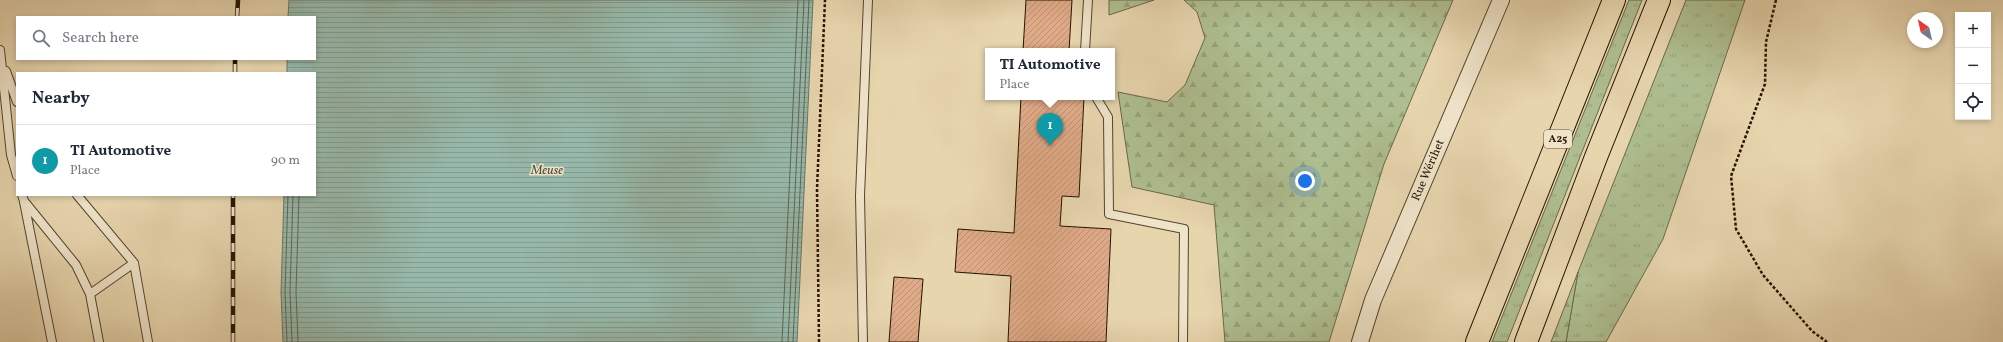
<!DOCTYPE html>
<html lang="en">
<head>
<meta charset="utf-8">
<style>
  :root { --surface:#fff; --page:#f6f6f7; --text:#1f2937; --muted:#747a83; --line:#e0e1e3; --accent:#8f2418 }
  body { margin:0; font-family:Vollkorn,serif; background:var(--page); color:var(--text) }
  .controls { position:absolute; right:12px; top:12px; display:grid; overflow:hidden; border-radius:0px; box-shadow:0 2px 6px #0003 }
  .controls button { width:36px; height:36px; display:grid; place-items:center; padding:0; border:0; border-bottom:1px solid var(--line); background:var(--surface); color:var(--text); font:20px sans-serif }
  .compass { position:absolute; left:1907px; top:12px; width:36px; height:36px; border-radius:50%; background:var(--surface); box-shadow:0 2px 6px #0003; rotate:326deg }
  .you { position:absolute; left:1305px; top:181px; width:14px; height:14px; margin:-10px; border:3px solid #fff; border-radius:50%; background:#1a73e8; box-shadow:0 0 0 6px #1a73e833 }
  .badge { display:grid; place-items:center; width:26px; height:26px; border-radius:50%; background:var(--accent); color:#fff; font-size:13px; font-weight:700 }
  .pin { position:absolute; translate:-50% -33px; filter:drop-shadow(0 1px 2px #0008) }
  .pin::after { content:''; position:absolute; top:21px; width:14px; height:12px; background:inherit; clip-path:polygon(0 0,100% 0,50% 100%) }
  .popup { position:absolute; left:985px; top:48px; width:130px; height:52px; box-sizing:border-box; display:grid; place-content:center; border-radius:0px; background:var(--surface); filter:drop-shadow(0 1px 3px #0005); font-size:13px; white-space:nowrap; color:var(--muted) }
  .popup b { font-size:15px; color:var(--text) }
  .popup::after { content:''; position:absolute; left:50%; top:100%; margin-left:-8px; border:8px solid transparent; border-top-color:var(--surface) }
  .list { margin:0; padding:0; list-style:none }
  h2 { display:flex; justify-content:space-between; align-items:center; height:52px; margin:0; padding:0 16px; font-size:17px }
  h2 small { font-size:13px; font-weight:400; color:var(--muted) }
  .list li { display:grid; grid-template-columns:26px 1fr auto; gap:12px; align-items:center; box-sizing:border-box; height:72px; padding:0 16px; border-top:1px solid var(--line) }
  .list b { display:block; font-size:15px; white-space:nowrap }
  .list p { margin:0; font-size:13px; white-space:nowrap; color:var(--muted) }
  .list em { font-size:13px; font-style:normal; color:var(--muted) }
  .icon { flex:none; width:22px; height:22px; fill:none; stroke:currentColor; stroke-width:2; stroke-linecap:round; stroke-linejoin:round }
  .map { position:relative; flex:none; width:2003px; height:342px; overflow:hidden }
  .search { position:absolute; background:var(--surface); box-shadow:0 2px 6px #0003; left:16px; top:16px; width:300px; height:44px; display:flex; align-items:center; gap:10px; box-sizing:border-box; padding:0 14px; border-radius:0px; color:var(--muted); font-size:15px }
  .panel { position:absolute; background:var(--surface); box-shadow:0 2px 6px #0003; left:16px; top:72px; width:300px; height:124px; border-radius:0px }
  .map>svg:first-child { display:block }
  .grass { fill:url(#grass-tufts); stroke:#696948 }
  .forest { fill:url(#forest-firs); stroke:#696948 }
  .water { fill:url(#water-rules); stroke:#697767 }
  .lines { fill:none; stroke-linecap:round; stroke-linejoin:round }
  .shore { stroke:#5e6656; stroke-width:1 }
  .building { fill:url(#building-hatch); stroke:#241400 }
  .service-casing { stroke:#55442c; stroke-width:10 }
  .minor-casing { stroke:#55442c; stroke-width:18 }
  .motorway-casing { stroke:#241400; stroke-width:24 }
  .path { stroke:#241400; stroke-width:2.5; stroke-dasharray:3 2; stroke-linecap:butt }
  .service { stroke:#efe4ca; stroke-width:8 }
  .minor { stroke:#efe4ca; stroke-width:16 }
  .motorway { stroke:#e7d5ae; stroke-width:22 }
  .rail-casing { stroke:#241400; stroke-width:4.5 }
  .rail { stroke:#efe4ca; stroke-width:3; stroke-dasharray:9; stroke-linecap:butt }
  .labels { text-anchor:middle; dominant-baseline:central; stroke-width:3; stroke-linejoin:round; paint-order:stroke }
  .shield { fill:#efe4ca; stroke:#61523d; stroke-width:1 }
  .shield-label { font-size:11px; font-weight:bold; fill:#241400 }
  .street-label { font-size:12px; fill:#241400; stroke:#efe4ca }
  .water-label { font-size:13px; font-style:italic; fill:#4c4e3c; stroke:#efe4ca }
</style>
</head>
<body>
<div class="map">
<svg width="2003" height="342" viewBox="0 0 2003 342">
  <defs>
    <pattern id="grass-tufts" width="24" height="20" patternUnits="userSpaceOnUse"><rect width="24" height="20" fill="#aebe90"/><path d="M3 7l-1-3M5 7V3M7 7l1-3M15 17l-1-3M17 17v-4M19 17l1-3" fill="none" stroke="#96a27a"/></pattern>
    <pattern id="forest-firs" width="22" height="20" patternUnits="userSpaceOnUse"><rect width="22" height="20" fill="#aebe90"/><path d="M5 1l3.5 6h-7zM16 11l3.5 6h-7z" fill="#96a27a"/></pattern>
    <pattern id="water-rules" width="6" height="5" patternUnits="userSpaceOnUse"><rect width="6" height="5" fill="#97b9ab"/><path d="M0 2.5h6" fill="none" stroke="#829e91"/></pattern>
    <pattern id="building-hatch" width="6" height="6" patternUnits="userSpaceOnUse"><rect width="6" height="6" fill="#dfaa87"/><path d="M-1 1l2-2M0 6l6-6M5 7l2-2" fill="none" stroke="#bf9173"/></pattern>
  </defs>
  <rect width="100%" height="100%" fill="#e7d5ae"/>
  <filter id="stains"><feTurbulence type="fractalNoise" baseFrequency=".005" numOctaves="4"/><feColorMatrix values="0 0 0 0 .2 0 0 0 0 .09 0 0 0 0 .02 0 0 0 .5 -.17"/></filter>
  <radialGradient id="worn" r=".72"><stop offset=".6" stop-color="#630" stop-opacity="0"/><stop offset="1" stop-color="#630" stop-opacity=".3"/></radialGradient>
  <!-- grass -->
  <path class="grass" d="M1629,0H1642L1507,342H1492Z
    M1686,0H1745L1663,239L1606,342H1566L1578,272Z"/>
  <!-- forest -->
  <path class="forest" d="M1109,0H1154L1109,15Z
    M1184,0H1453L1384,164L1329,342H1225L1214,205L1132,187L1118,92L1167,102L1185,85L1205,38L1197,12Z
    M1578,272L1566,342H1551Z"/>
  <!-- water -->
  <path class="water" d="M289,0H813L797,342H283L281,292L284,195H315V73H287V59H315V17H288Z"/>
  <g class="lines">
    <!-- shore -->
    <path class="shore" d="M287,342L285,292L288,195
      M292,342L290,292L293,195
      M298,342L296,292L299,195
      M782,342L798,0
      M788,342L804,0
      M793,342L809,0"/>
  </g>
  <!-- building -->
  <path class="building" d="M1026,0H1072L1069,51H1023Z
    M1021,97H1084L1079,197L1062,196L1060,226L1111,229L1106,342H1008L1011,276L955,272L958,229L1014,233Z
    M894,277L923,279L918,342H889Z"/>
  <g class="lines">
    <defs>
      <path id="service" d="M0,50L11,155L17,176
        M1085,51L1088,0
        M6,71L17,102
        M1096,97L1108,117L1109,214L1184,229L1183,342
        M22,195L24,201L76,265L90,294L99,342
        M77,195L134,263L148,342
        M24,202L52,342
        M90,294L134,263
        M863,342L860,196L868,0"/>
      <g id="minor">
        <path id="s1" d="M1360,342L1373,300L1501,0"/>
      </g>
      <path id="motorway" d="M1477,342L1614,0
        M1526,342L1596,157L1659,0"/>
    </defs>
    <!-- service casing -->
    <use href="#service" class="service-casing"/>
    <!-- minor casing -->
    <use href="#minor" class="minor-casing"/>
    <!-- motorway casing -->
    <use href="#motorway" class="motorway-casing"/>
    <!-- path -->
    <path class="path" d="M1776,0L1766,42L1765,84L1731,176L1736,229L1763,275L1812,331L1827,342
      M819,342L817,189L825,0"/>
    <!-- service -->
    <use href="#service" class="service"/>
    <!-- minor -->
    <use href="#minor" class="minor"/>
    <!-- motorway -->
    <use href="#motorway" class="motorway"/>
    <defs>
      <path id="rail" d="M237,17L238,0
        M235,73V59
        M233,342V195"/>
    </defs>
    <!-- rail casing -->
    <use href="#rail" class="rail-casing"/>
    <!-- rail -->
    <use href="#rail" class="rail"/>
  </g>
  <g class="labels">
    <!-- shield labels -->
    <rect class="shield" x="1544" y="130" width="28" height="18" rx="3"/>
    <g class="shield-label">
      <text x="1558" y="139">A25</text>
    </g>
    <!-- street labels -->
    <g class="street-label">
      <text stroke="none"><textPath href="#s1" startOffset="185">Rue Wérihet</textPath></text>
    </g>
    <!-- water labels -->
    <g class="water-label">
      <text x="547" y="171">Meuse</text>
    </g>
  </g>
  <rect width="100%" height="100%" filter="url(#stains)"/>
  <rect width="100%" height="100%" fill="url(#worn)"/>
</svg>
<div class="controls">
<button>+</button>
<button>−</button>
<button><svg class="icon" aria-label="locate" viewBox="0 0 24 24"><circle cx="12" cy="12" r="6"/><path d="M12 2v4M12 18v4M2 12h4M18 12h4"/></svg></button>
</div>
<svg class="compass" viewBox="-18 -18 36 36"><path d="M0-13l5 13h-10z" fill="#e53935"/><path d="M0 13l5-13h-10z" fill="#747a83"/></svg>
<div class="you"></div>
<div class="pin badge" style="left:1050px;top:146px;background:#0f9aa8">1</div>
<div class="popup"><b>TI Automotive</b>Place</div>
<div class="search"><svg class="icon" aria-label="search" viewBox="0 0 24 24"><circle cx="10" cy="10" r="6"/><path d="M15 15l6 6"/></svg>Search here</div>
<section class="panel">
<h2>Nearby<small></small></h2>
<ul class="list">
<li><span class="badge" style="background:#0f9aa8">1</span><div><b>TI Automotive</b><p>Place</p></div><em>90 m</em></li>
</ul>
</section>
</div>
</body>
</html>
